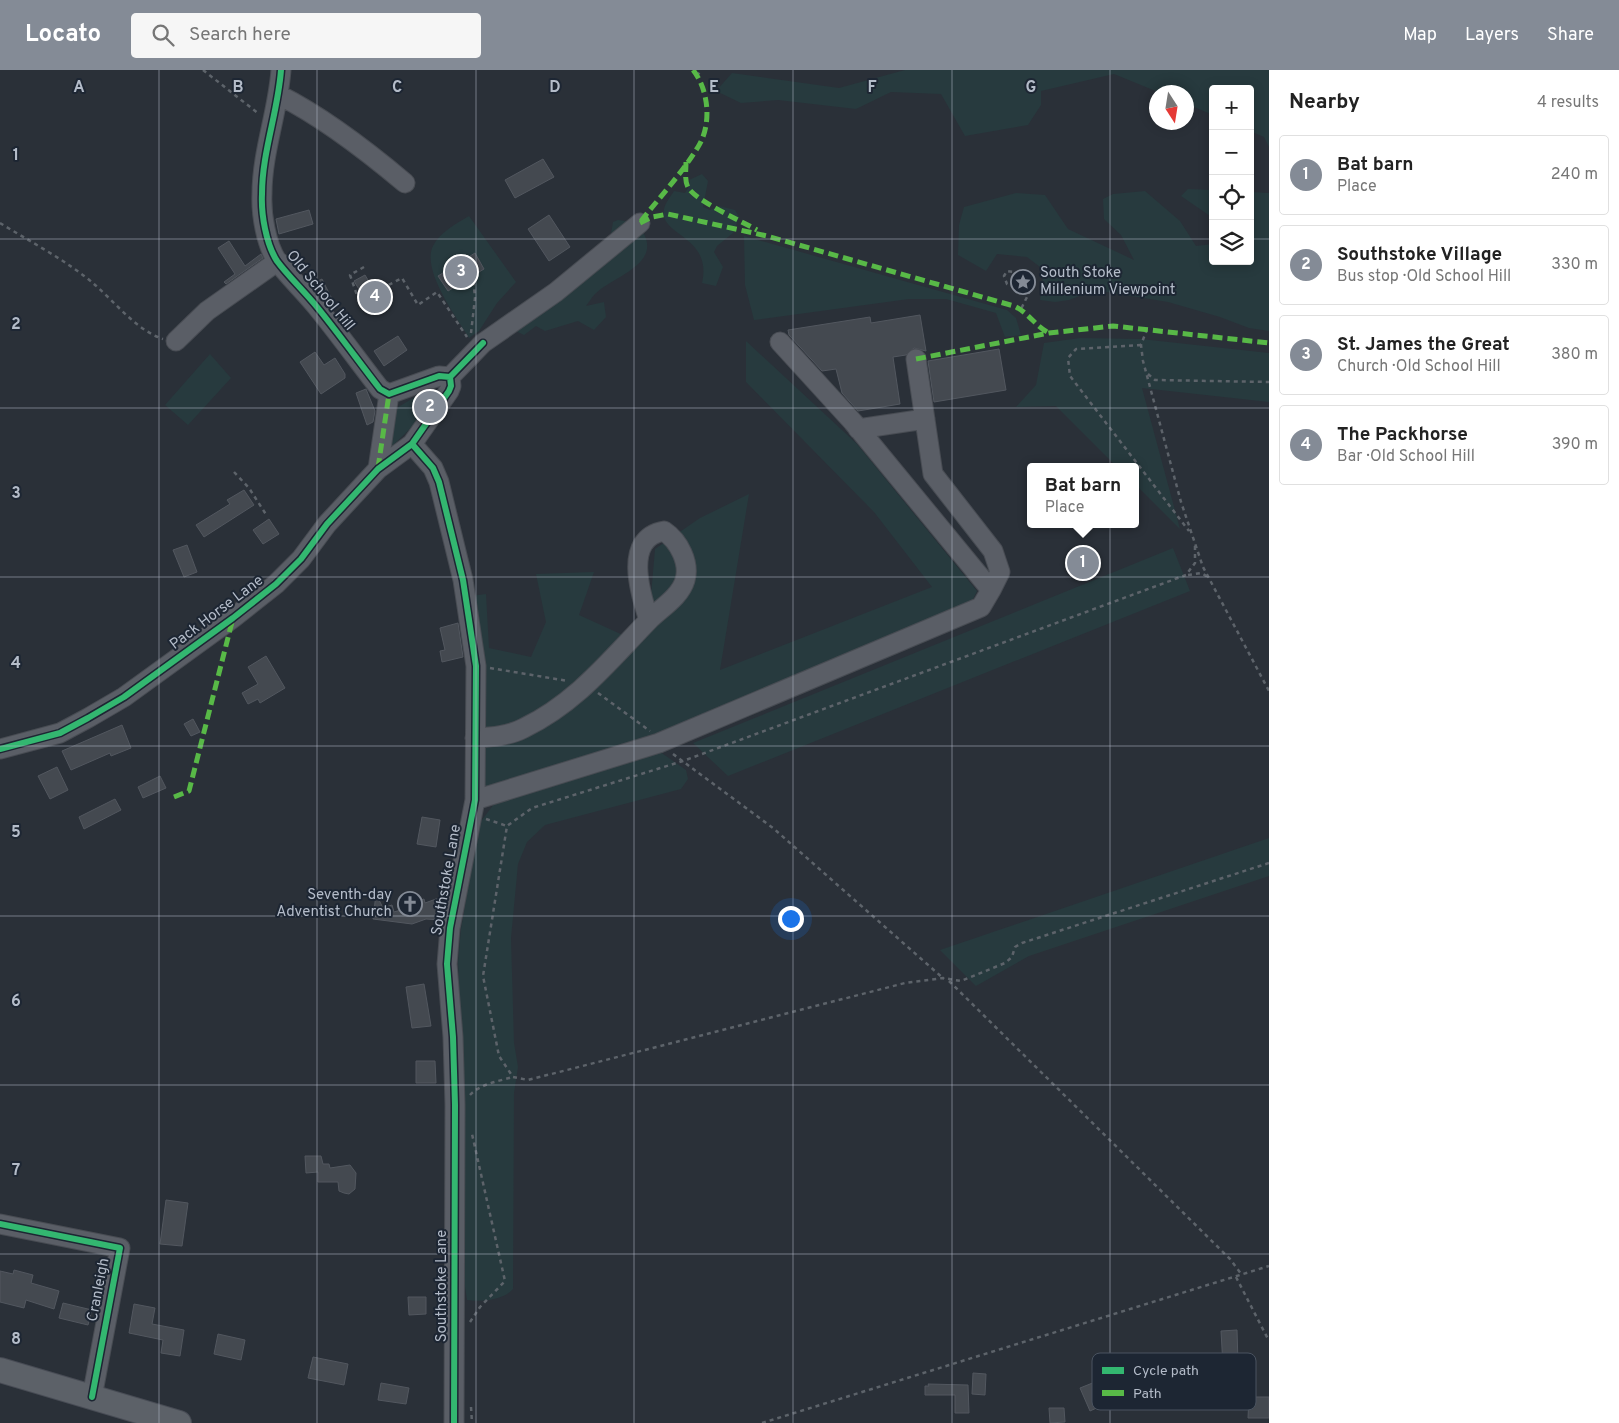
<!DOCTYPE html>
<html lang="en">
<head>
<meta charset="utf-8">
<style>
  :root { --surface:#fff; --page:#f6f6f6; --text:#222; --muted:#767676; --line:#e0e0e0; --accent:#848b96 }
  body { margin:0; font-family:Overpass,sans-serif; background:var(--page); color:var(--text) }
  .controls { position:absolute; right:15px; top:15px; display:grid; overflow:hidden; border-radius:5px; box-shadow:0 2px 12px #0003 }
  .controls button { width:45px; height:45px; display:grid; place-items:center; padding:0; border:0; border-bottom:1px solid var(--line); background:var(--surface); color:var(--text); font:25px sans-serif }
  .compass { position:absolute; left:1149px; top:15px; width:45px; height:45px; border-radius:50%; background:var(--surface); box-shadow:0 2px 12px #0003; rotate:168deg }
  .you { position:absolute; left:790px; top:848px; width:18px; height:18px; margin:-12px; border:4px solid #fff; border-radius:50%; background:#1a73e8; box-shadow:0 0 0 8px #1a73e833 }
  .badge { display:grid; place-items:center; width:32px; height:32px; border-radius:50%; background:var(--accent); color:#fff; font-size:16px; font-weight:700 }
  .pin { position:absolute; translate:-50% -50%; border:2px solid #fff; box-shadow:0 1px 5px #0006 }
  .popup { position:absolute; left:1027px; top:393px; width:112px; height:65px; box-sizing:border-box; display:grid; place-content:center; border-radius:5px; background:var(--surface); filter:drop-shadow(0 1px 4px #0005); font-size:16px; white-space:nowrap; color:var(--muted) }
  .popup b { font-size:19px; color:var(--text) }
  .popup::after { content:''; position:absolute; left:50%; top:100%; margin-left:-10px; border:10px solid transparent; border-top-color:var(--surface) }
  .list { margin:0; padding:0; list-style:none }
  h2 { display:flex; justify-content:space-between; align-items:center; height:65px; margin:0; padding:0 20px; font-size:21px }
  h2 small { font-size:16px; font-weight:400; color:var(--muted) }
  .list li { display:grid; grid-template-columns:32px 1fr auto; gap:15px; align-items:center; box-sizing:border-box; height:80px; margin:0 10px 10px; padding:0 10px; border:1px solid var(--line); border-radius:5px }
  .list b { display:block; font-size:19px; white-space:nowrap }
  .list p { margin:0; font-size:16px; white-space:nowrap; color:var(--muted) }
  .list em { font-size:16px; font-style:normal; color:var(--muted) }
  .icon { flex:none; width:28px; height:28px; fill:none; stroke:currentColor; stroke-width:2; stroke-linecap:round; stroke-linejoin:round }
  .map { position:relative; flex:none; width:1269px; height:1353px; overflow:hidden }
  header { display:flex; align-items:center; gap:30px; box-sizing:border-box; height:70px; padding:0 25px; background:var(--accent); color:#fff }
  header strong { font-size:24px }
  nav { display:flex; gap:28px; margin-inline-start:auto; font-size:18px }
  .search { width:350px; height:45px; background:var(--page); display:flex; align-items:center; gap:12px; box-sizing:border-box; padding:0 18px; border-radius:5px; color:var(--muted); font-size:19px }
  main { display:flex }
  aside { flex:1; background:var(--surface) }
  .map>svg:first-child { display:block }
  .green { fill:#273a3e }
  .building { fill:#444950; stroke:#52575f }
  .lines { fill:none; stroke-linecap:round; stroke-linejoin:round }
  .minor-casing { stroke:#484c53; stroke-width:21 }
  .major-casing { stroke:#484c55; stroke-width:26 }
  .path { stroke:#5d636a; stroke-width:2.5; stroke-dasharray:4 4; stroke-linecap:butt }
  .minor { stroke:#5a5e66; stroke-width:19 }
  .major { stroke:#5c6168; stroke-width:24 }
  .quiet { stroke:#58b947; stroke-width:5; stroke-dasharray:10 5; stroke-linecap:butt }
  .cycleway-casing { stroke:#1d2633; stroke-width:9 }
  .cycleway { stroke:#33b770; stroke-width:6 }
  .grid { fill:none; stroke:#b4bcc9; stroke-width:1; stroke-opacity:0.55 }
  .labels { text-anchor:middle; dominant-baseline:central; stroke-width:4; stroke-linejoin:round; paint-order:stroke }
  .poi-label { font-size:15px; fill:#b4bcc9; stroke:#1d2633; text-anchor:start }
  .street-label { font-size:15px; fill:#b4bcc9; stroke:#1d2633 }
  .key { fill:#1d2633; stroke:#4a5360; stroke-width:1 }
  .key-label { font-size:14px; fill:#b4bcc9 }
  .grid-label { font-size:16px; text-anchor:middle; font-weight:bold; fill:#b4bcc9; stroke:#1d2633; stroke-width:4; stroke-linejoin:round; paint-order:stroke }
</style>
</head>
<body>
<header>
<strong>Locato</strong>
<div class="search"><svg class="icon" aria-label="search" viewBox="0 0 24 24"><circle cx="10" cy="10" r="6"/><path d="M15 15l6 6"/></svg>Search here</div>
<nav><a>Map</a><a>Layers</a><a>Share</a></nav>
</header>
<main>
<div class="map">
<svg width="1269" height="1353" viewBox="0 0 1269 1353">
  <rect width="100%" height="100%" fill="#2a3038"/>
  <!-- green -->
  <path class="green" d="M905,0H1269V77L1264,67L1250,61V19H1213V45L1187,34L1186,22H1158L1114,4L1041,21V35L1028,55L965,66L941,24L891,22L856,39L778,30L741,33L716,21L732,3L839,18Z
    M702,104L708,111L703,137L710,140L719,136L735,140L739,147L733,163L717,176L714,182L723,197L716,216L702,213C713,165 658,166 664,139C665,133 671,126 674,121L685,123L690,115L689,110Z
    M1188,119L1213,120V148L1181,126Z
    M1145,121L1180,151L1196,176L1213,174V191H1250V122L1269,123V261L1249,258L1220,247L1168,232L1095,220L1069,230L1055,232L1040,230L1044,200L1027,187L997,184L986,201L958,185L959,155L964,137L1016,123L1045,125L1068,159L1134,190L1121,165L1104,149L1103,129L1113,124Z
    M469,146L516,212L497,233L479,261L469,268C457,248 421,200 433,176C440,162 456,154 469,146Z
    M618,150C628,151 638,154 644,164C660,195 612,207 595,224C592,227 589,232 586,236L604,232L606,247L594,260L578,251L545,261L536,256L524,265L514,260L609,176L613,152Z
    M744,166L1007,240L1016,248L1021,265L1005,267L996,243L946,229H909L754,250L745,215Z
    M1080,268L1141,269L1269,283V332L1142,318L1180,459L1136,415V397H1117L1056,336L1016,337L1036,315L1044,273Z
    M746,271L857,374L977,521L970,535L652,671L484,718L471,526L486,524L489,578L531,587L546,552L536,504L594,502L579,545L625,566L650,537L655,479L700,448L749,424L720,600L932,517L874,442L746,312Z
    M210,284L231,308L188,355L165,335Z
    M442,318L417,352L384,384L395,339L428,319L432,323Z
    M1173,478L1190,521L728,706L693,673Z
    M656,679L686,700L688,709L681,719L545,755L527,772L518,794L511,868L514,973L518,997L514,1023L513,1219C504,1230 481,1232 467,1230L464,1210L461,961L458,892L461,859L479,754L494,734L508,724Z
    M1269,768V806L1029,886L976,916L940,880Z"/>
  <!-- building -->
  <path class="building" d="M543,89L554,107L515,128L505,110Z
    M309,140L313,154L279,164L276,149Z
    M549,145L570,177L549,191L528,159Z
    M229,171L245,196L261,184L263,188L226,214L224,212L235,204L218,178Z
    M475,183L484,199L448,221L438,206Z
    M365,205L382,233L371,239L354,211Z
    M322,209L333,231L328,233L312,214Z
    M920,245L926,281L914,278L906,285L893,287L900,334L858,341L842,323L836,299L822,301L789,265L788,260L870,247L871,253Z
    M398,266L407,280L384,296L374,281Z
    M999,279L1006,320L934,332L928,291Z
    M315,282L324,295L335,288L345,304V308L321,324L300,292Z
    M366,319L375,341L373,352L367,355L356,323Z
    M244,420L254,435L204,467L196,455L230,434L227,430Z
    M269,449L279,464L263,474L253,460Z
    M187,475L197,502L184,507L173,480Z
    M1088,484L1093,495L1078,502L1073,491Z
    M458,553L463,587L442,592L440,581L445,580L440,558Z
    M266,586L285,618L260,633L258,629L248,634L242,623L258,614L248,597Z
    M193,649L200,662L191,666L184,654Z
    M122,655L131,678L111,686L110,683L71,700L62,681Z
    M57,697L68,720L50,729L38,706Z
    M160,706L166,718L143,728L138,717Z
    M115,729L121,740L84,759L79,747Z
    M422,747L440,750L436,777L417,774Z
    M376,824L383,838L392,835L394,842L411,837V833L424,829L425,833L436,829H444L440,850L426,849L412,854L373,849Z
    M424,914L431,956L412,958L406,917Z
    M416,991H435L436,1013H416Z
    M305,1086H321L323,1094H329L330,1098L350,1095L356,1103L355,1119L349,1124L344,1123L339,1121L338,1112H318V1102L306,1103Z
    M166,1130L188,1133L182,1176L160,1174Z
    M14,1200L33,1205L31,1213L59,1221L54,1239L26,1230L24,1238L0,1232V1201L13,1204Z
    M408,1227H426V1244L409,1245Z
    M63,1233L92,1240L88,1255L59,1248Z
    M134,1234L155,1238L152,1254L184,1260L180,1286L161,1283L163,1270L129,1263Z
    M1237,1260L1238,1293H1251V1313H1224L1221,1261Z
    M218,1264L245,1270L241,1290L214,1284Z
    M313,1287L348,1294L344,1315L308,1308Z
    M973,1303L986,1304L985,1325L972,1324Z
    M1105,1308L1114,1330L1090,1341L1080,1318Z
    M381,1313L409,1318L406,1334L378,1330Z
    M928,1314L968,1315L969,1343H955V1325H925V1316H929Z
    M1249,1327H1269V1348H1248Z
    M1049,1338H1064L1065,1352L1050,1353Z"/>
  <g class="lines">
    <defs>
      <path id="minor" d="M281,0C278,42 262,82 262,124C261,144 266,174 277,191C288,206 305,222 317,237C339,264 359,292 380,319L389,324L439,306L450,307
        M279,25C323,47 367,81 405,113
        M176,271L207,241L278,191
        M916,289L933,404L993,481L1000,502L991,520
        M858,359L925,349
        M412,374L433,398L439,412L463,510L476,596L475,730L450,858L447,894L453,967L455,1035L454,1353
        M378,399L389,324
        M475,668C491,667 509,666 524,658C577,632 609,591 649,550C661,538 680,527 685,510C690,493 679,471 664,461C623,468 640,523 649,550
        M0,679L60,663L88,648L124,627L233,548L276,514L301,489L327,454L378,399L412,374L449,321L451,316L450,307L483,273L556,222L640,153
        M475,730L659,673L981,537L991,520L853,352L780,272
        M0,1154L120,1178L92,1327"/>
      <path id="major" d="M0,1300L179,1353"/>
    </defs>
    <!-- minor casing -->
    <use href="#minor" class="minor-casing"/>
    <!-- major casing -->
    <use href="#major" class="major-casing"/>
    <!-- path -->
    <path class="path" d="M203,0L259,44
      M697,6L701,0
      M0,153C29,171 69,192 94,214C115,232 136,260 163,269
      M364,197L350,205L358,228L362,229L370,242L384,234L377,221L402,208L418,235L437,222L467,267
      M1020,203L1007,201L1004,206L1007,214L1029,223L1021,239
      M1147,259L1141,275L1143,291L1181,432L1203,497L1269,621
      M471,263L475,228L473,206
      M1141,275L1076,279L1068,288L1070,306L1189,461
      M1148,304L1155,310L1269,312
      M234,402L249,418L267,446
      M1195,476V493L1186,505L683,691L532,738L507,756L483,906L499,986L513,1007L528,1010L905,913L943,908L961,911L1005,893L1012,887L1015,877L1022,873L1269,793
      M1188,505L1201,503L1208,507
      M490,598L568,611
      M598,623L650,661
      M673,684L773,758L944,909
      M486,749L507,756
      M949,911L1230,1189L1242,1205
      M470,1025C480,1014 499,1011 513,1007
      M1236,1207L1269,1271
      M470,1252L480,1237L505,1211L472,1064
      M471,1337L472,1353
      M762,1353L1269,1196"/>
    <!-- minor -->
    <use href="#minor" class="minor"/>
    <!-- major -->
    <use href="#major" class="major"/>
    <!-- quiet -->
    <path class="quiet" d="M686,92C686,101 684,112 689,119C699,132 741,151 757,160
      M641,151C660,127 682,103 698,77C712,55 709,20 693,0
      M640,153L652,147L668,144L767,166L1014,236C1029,243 1035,256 1049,263
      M916,289L1049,263L1113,256L1269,273
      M378,398L389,324
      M174,727L189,721L233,548"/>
    <defs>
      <path id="cycleway" d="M281,0C278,42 262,82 262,124C261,144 266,174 277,191C288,206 305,222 317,237C339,264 359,292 380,319L389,324L439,306L450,307
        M412,374L433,398L439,412L463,510L476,596L475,730L450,858L447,894L453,967L455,1035L454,1353
        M0,679L60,663L88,648L124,627L233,548L276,514L301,489L327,454L378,399L412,374L449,321L451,316L450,307L483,273
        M0,1154L120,1178L92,1327"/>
    </defs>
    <!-- cycleway casing -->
    <use href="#cycleway" class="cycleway-casing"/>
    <!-- cycleway -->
    <use href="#cycleway" class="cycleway"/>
  </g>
  <!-- grid -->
  <path class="grid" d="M159,0V1353M317,0V1353M476,0V1353M634,0V1353M793,0V1353M952,0V1353M1110,0V1353M0,169H1213M1250,169H1269M0,338H1269M0,507H1269M0,676H1269M0,846H1269M0,1015H1269M0,1184H1269"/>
  <!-- icons -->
  <defs>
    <symbol id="sight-ring" viewBox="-11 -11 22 22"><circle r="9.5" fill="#1d2633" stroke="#848b96" stroke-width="1.5"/><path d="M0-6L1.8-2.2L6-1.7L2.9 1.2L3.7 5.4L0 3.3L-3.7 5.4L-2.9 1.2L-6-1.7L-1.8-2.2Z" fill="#848b96"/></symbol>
    <symbol id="church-ring" viewBox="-11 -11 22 22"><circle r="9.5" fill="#1d2633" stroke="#848b96" stroke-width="1.5"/><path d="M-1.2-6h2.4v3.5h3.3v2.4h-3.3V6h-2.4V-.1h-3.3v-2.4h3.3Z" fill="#848b96"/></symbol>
  </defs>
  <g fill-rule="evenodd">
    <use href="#sight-ring" x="1009" y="198" width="28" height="28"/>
    <use href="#church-ring" x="396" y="820" width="28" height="28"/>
  </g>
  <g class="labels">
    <!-- poi labels -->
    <g class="poi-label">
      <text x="1040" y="203">South Stoke<tspan x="1040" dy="17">Millenium Viewpoint</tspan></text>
      <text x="392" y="825" text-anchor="end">Seventh-day<tspan x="392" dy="17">Adventist Church</tspan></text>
    </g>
    <!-- street labels -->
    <g class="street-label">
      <text transform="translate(320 221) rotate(51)">Old School Hill</text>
      <text transform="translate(217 543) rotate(-37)">Pack Horse Lane</text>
      <text transform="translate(447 810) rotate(-80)">Southstoke Lane</text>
      <text transform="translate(442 1216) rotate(-90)">Southstoke Lane</text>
      <text transform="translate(99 1220) rotate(-79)">Cranleigh</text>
    </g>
  </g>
  <!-- legend -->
  <rect x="1092" y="1283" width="164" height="57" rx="8" class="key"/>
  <rect x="1102" y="1297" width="22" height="7" fill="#33b770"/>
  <rect x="1102" y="1320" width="22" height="6" fill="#58b947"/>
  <g class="key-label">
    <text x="1133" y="1305">Cycle path</text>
    <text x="1133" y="1328">Path</text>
  </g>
  <g class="grid-label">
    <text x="79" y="22">A</text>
    <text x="238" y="22">B</text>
    <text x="397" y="22">C</text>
    <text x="555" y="22">D</text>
    <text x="714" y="22">E</text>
    <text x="872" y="22">F</text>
    <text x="1031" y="22">G</text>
    <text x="16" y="90">1</text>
    <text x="16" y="259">2</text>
    <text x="16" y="428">3</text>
    <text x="16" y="598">4</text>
    <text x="16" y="767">5</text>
    <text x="16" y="936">6</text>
    <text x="16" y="1105">7</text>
    <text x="16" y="1274">8</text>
  </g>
</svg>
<div class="controls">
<button>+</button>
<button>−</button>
<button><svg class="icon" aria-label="locate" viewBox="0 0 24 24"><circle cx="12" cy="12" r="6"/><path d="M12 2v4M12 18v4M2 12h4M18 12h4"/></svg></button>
<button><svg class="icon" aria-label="layers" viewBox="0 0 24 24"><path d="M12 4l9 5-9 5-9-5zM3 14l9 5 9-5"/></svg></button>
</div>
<svg class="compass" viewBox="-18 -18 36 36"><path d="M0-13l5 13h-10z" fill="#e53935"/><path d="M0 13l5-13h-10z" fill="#767676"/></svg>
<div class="you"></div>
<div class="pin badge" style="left:1083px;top:493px">1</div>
<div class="popup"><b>Bat barn</b>Place</div>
<div class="pin badge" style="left:430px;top:337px">2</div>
<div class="pin badge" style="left:461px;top:202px">3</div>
<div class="pin badge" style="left:375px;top:227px">4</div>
</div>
<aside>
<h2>Nearby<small>4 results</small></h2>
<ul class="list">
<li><span class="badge">1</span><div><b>Bat barn</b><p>Place</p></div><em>240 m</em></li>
<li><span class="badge">2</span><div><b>Southstoke Village</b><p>Bus stop · Old School Hill</p></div><em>330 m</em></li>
<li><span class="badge">3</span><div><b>St. James the Great</b><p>Church · Old School Hill</p></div><em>380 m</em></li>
<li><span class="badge">4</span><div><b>The Packhorse</b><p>Bar · Old School Hill</p></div><em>390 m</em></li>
</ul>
</aside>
</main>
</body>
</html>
